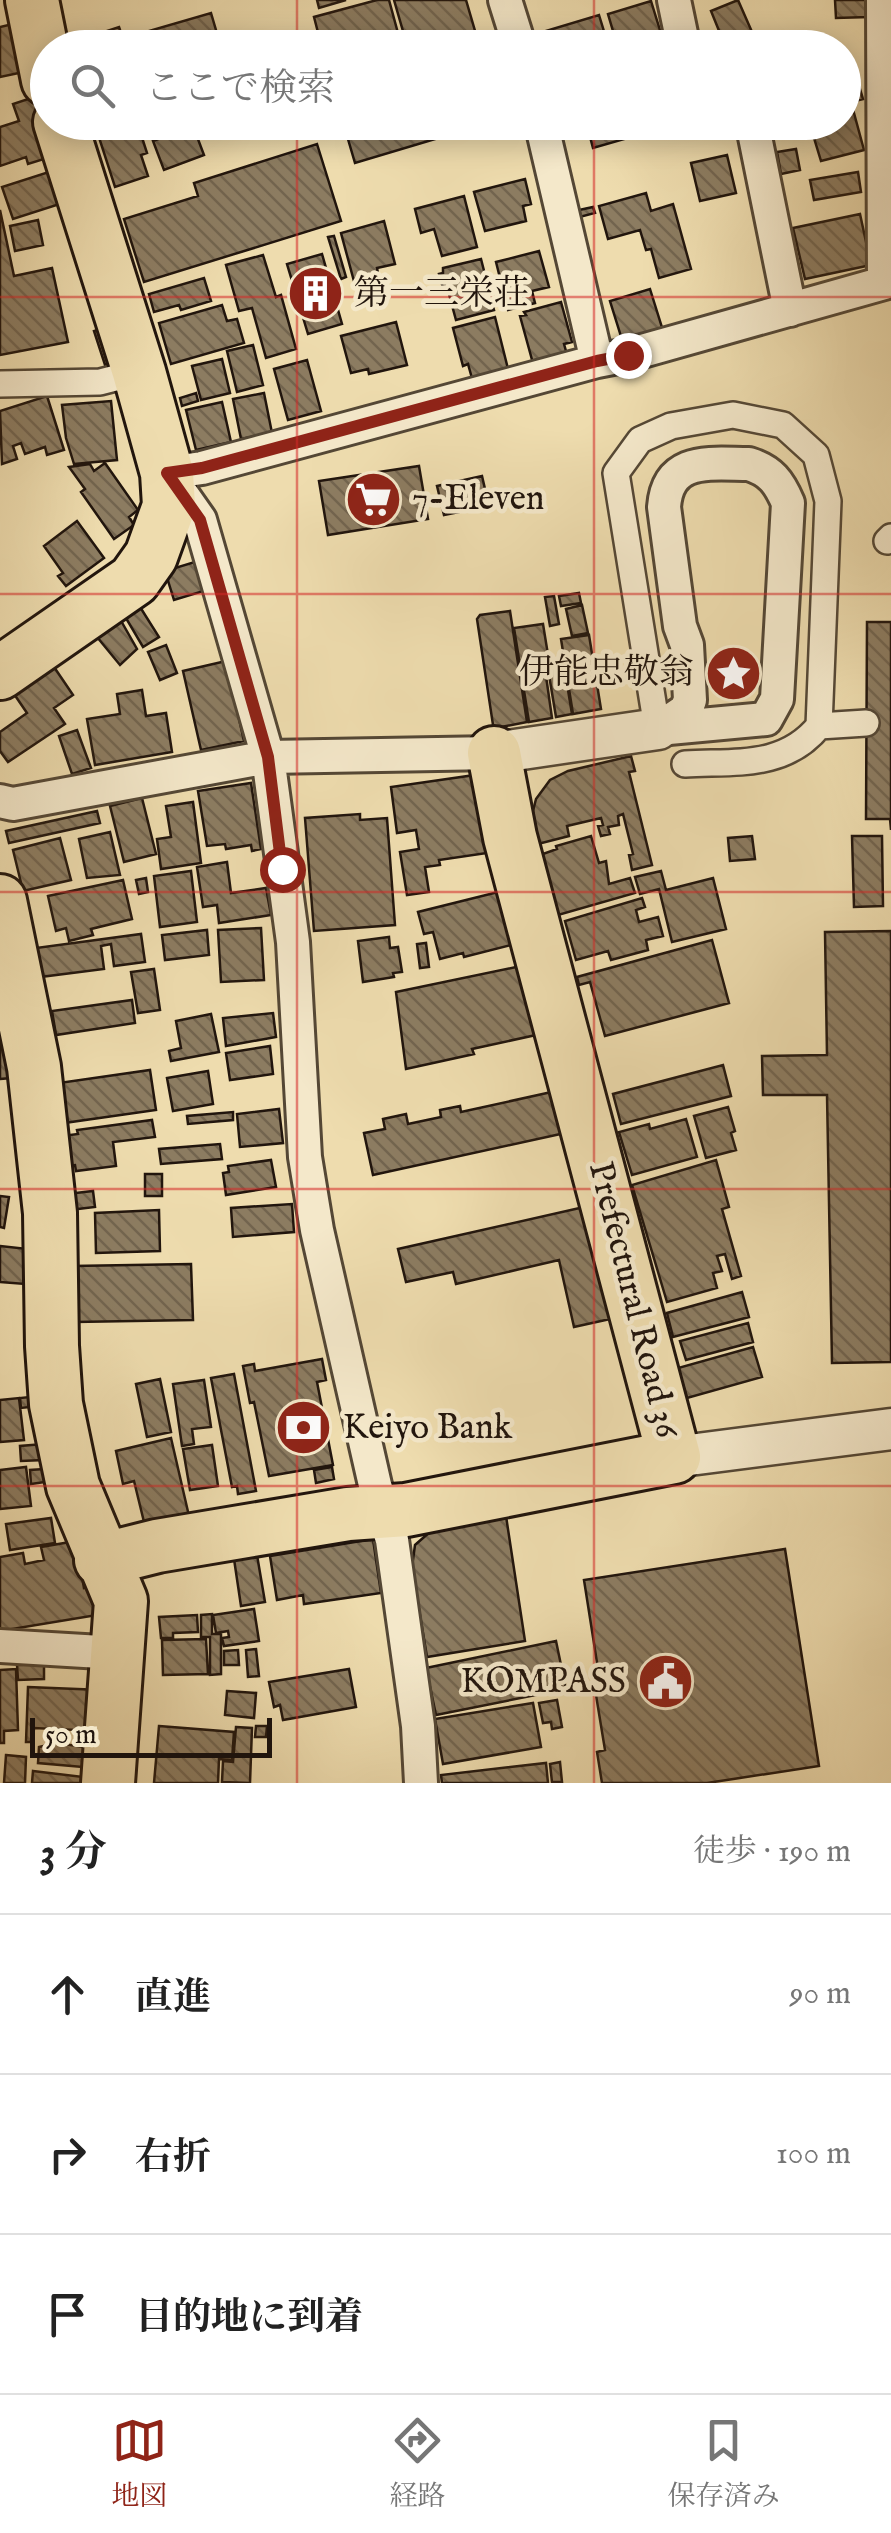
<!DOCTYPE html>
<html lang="ja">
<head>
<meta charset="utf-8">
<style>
  :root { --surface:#fff; --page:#f2f2f2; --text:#222; --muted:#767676; --line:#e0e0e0; --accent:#8f2418 }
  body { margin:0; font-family:"IM FELL English","Noto Serif JP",serif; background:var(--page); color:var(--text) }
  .scale { position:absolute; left:30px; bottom:25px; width:242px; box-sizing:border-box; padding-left:10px; border:5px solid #21150d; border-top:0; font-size:28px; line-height:35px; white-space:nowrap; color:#21150d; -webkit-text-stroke:8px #f4e8ca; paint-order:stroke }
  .stop { position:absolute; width:30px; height:30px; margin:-22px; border:8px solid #8f2418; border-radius:50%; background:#fff }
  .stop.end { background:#8f2418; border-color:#fff; box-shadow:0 2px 10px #0008 }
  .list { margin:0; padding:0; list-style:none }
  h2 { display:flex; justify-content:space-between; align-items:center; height:130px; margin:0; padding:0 40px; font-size:42px }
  h2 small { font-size:32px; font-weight:400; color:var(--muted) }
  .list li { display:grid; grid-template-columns:65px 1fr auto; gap:30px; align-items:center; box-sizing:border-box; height:160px; padding:0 40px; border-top:2px solid var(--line) }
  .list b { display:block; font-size:38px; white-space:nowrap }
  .list em { font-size:32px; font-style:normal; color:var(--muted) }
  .icon { flex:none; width:55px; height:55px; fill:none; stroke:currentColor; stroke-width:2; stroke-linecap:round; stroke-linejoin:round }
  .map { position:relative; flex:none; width:891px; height:1783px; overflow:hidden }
  .search { position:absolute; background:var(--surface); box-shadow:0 5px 25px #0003; left:30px; right:30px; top:30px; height:110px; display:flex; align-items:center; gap:25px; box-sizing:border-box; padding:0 35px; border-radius:55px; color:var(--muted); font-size:38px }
  .sheet { height:610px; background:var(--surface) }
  nav { display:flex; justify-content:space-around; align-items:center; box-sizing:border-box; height:140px; border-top:2px solid var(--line); background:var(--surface); font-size:28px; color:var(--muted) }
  nav a { display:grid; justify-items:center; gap:5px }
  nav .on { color:var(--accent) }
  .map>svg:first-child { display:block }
  .building { fill:url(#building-back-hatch); stroke:#21150d; stroke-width:2.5 }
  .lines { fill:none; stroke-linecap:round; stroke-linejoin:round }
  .pedestrian-casing { stroke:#544735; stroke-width:30 }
  .minor-casing { stroke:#544735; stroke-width:38 }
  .tertiary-casing { stroke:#544735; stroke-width:45 }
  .primary-casing { stroke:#21150d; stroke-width:58 }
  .pedestrian { stroke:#f4e8ca; stroke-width:25 }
  .minor { stroke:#f4e8ca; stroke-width:32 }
  .tertiary { stroke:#f4e8ca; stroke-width:40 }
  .primary { stroke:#eedcae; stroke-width:52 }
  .route { stroke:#8f2418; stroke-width:12 }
  .grid { fill:none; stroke:#d62828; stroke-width:2.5; stroke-opacity:0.55 }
  .labels { text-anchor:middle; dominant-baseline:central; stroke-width:9; stroke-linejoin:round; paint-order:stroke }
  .poi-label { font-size:35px; fill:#21150d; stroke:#f4e8ca; text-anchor:start }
  .street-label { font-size:35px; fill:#21150d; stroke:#f4e8ca }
</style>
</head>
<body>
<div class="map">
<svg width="891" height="1783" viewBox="0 0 891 1783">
  <defs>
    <pattern id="building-back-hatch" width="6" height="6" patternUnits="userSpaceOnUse" patternTransform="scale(2.5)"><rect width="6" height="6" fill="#8c7c61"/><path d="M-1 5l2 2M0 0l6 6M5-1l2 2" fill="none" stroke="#72644e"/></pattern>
  </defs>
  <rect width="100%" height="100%" fill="#eedcae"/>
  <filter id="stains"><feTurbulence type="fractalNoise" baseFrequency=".002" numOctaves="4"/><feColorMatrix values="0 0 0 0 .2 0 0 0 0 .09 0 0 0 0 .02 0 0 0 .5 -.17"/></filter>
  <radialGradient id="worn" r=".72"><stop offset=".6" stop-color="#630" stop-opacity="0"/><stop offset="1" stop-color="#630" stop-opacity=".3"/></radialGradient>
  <!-- building -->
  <path class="building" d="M317,0H346L319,8Z
    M377,0H389L402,48H360L358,41L322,48L314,17Z
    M394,0H466L480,48H426L422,34L405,38Z
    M738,0L759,48H726L711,11Z
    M835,0H869V17L836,18Z
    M651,1L663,40L637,48H618L608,14Z
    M211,13L218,37L182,48H139L135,35Z
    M599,15L606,38L573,48H529L543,44L539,33Z
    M17,23L28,71L0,77V27Z
    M119,27L126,48H71L70,43Z
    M852,62L863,99L851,102L864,150L821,161L811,128L821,122H844V65Z
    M34,97L51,149L44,159L28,164L26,157L0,166V127L19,121L13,104Z
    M94,122H137L147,153L141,155L148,176L115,187Z
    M343,122H492L355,163Z
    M586,122H631L635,136L593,148Z
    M646,122H688V124L656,135L654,128L648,130Z
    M193,126L204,155L164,170L153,141Z
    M317,144L341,221L144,282L124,219L198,196L194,183Z
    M796,149L800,170L781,174L777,152Z
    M727,155L736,193L700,201L691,163Z
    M55,170L66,202L13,219L2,187Z
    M858,172L861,192L814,200L810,180Z
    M525,179L531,204L523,206L526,221L485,231L474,192Z
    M646,193L651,211L673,204L691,269L659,278L651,249L646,250L640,230L608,239L599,206Z
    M464,196L477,247L442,256L434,229L421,233L415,209Z
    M593,207L595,213L572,219L570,212Z
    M0,210L14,276L52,268L68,342L0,355Z
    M860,214L871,265L805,279L793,228Z
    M38,220L43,245L15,251L10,226Z
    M384,221L395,264L377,268L379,278L355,285L341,233Z
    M334,236L346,277L341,279L328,237Z
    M539,251L549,287L532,291L535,303L508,310L496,262Z
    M322,254L342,324L308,334L287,264Z
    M263,255L276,297L281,295L296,349L266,358L252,308L239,311L226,265Z
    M481,259L494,310L456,320L447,287L443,288L439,274L443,273V268Z
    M204,278L211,301L181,310L179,305L154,312L149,294Z
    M650,289L664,334L624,346L610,301Z
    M561,302L572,342L564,344L568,358L534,367L520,316L526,315L524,312Z
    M222,305L227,321L237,319L244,343L171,364L159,323Z
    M495,317L509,373L473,382L468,364L463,366L453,328Z
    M396,322L407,365L369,374L368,369L351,373L341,336Z
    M113,325L124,359L105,365L94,331Z
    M253,345L263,385L237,392L227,351Z
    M222,359L230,393L201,400L192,366Z
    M307,360L321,411L288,420L274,369Z
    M196,393L198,401L182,406L180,398Z
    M264,393L272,433L241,439L233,399Z
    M47,396L64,450L47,455L45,447L25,454L21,443L13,446L17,459L2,464L0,411Z
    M111,401L117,460L74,464L66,438L62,405Z
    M222,402L231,442L196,450L186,410Z
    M105,463L138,510L129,517L134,525L114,539L81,492L85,489L69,467L90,464L94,471Z
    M419,466L428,519L328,535L319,481Z
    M482,476L489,506L444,515L437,486Z
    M77,521L104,558L66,586L58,576L63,573L44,546Z
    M198,561L207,590L174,600L165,571Z
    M579,593L581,603L561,606L559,596Z
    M554,596L559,624L550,626L545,597Z
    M135,599L159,637L143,647L120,608Z
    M582,605L588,633L572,636L566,609Z
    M510,611L527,722L496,728L493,725L477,619L480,615Z
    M120,619L137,649L120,665L97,637Z
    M867,622H891V830L890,819H866Z
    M543,624L549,661L544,662L552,718L529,722L514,628Z
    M589,635L601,709L573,714L561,639Z
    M166,645L177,673L160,680L148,652Z
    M226,661L244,741L201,750L183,671Z
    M52,664L73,695L54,708L65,724L8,762L0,751V732L27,713L12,691Z
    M564,666L572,714L556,717L548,669Z
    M142,690L146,716L166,713L172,752L95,765L87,719L120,714L117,694Z
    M77,730L91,768L72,774L59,736Z
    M631,756L635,771L629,772L652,865L632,870L629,855L633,854L623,814L618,816L619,825L608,827L610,834L601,836L598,826L603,825L601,818L567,826L569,836L538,844L533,811L536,799L550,780L568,771Z
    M475,775L487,853L439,860L440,865L425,867L429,892L407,895L400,852L419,849L416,830L397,833L391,787Z
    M251,783L261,849L252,851L251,845L226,849L225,844L207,846L198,791Z
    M142,798L156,854L124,862L110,806Z
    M193,802L201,863L161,869L157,839L171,837L166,806Z
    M97,811L100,823L9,843L6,831Z
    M360,814V820L387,818L395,925L314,931L305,818Z
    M110,832L120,875L87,878L79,839Z
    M591,836L599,863L606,861L609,884L630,878L635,893L558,915L540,855L557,849L556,846Z
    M752,836L755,859L730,861L728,838Z
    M852,836H882L883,906L854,907Z
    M60,838L71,880L23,891L13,850Z
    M227,862L231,893L266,888L271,915L219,923L217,905L203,907L197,867Z
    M191,871L197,922L160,927L154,876Z
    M661,871L666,890L713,878L726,929L672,942L659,889L640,894L635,877Z
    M146,878L148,892L139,894L136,880Z
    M123,880L132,919L91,929L93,935L69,941L66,928L56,931L48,896Z
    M498,892L511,945L464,957L463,953L440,959L433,932L424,934L418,912Z
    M642,898L645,907L636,910L639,922L658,917L663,936L646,940L648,950L611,960L608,951L576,960L565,921Z
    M261,928L264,980L221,982L218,930Z
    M207,930L209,955L165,960L162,935Z
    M891,931V1362L832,1363L827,1095H763L762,1056L827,1055L825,932Z
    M141,934L145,962L114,966L111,944L101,946L104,969L40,977L36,948Z
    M389,937L390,948L398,947L402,972L393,973L394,977L363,982L358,941Z
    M712,940L729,1003L605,1036L590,982L579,985L577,977Z
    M426,943L429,967L420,968L417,944Z
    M521,966L536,1035L472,1049L474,1054L406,1069L396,992Z
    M154,969L160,1010L138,1013L131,972Z
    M132,1000L135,1023L56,1035L52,1011Z
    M273,1013L276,1037L226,1046L223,1018Z
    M211,1014L219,1052L171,1061L169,1051L181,1048L176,1021Z
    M0,1043H9L11,1078L0,1079Z
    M270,1046L273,1074L230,1080L226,1053Z
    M723,1065L731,1096L621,1124L613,1094Z
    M150,1070L156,1110L64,1123L59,1083Z
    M208,1071L213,1104L173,1111L167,1078Z
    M556,1091L565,1133L373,1175L364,1133L385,1129L383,1119L406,1114L408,1124L441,1117L440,1110L460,1106L461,1112Z
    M728,1107L735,1131L731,1133L736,1150L706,1158L694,1116Z
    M279,1109L283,1143L240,1147L237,1114Z
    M233,1112V1120L188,1124L187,1116Z
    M686,1119L697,1157L632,1175L619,1132L649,1124L650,1129Z
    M152,1120L155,1137L113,1142L116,1166L76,1171L75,1165L66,1166L62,1136L78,1134L77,1130Z
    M220,1144L222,1159L161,1164L159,1149Z
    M271,1160L276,1187L226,1195L223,1173L229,1172L228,1166Z
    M716,1160L729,1207L722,1209L741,1276L732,1279L725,1254L717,1256L722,1271L713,1273L717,1288L667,1302L632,1185Z
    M145,1174H162V1196H145Z
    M93,1191L95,1207L69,1210L67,1194Z
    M0,1196L9,1197L4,1228L0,1227Z
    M292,1204L294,1232L233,1237L231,1208Z
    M584,1207L610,1319L574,1327L559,1260L456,1284L453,1272L406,1282L398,1249Z
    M159,1210L160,1251L96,1253L95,1213Z
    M0,1246L28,1249L25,1284L0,1282Z
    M191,1264L193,1320L75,1322L73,1266Z
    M742,1292L749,1317L673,1337L667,1313Z
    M748,1323L753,1342L686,1360L680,1341Z
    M753,1347L762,1377L687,1398L678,1368Z
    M322,1359L326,1380L317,1382L333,1465L269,1476L254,1402L250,1403L243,1366L254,1364L255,1371Z
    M234,1374L256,1491L238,1494L237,1486L232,1487L211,1378Z
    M160,1379L171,1432L147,1437L136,1384Z
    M204,1380L211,1427L192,1429L194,1444L182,1446L173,1384Z
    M39,1396L40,1406L21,1408L20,1398Z
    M19,1398L24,1440L0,1442V1400Z
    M171,1438L189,1516L145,1526L134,1481L123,1484L116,1451Z
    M43,1444L44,1460L21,1461L20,1446Z
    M212,1445L218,1486L190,1490L183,1449Z
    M26,1467L31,1506L0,1509V1470Z
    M332,1467L334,1479L316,1483L314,1470Z
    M44,1469L45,1482L31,1484L30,1470Z
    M506,1516L525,1641L427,1657L412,1567L415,1545L431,1531Z
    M51,1518L55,1543L10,1550L6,1524Z
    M373,1539L381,1593L304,1604L303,1595L277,1600L270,1556Z
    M76,1541L84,1588L92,1587L97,1615L0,1631V1557L23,1553L25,1564L44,1560L41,1547Z
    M785,1549L819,1766L707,1783H602L597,1752L605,1750L595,1689L601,1688L584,1580Z
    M257,1555L265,1602L241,1606L234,1559Z
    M254,1609L259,1641L224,1646L222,1638L229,1637L228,1631L216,1633L213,1615Z
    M212,1614V1634H221V1674L210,1675V1637H201V1615Z
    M197,1615L198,1632L173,1633V1638H161L159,1617Z
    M206,1639L208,1674L163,1675L162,1640Z
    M556,1641L566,1689L436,1715L426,1668Z
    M256,1649L259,1676L248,1677L246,1650Z
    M238,1650L239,1665H224V1651Z
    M44,1664V1679L18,1680L17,1665Z
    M16,1669L18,1730L4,1731V1743H0V1670Z
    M349,1669L356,1707L283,1720L280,1705L274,1707L269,1682Z
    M28,1687L101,1690L99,1731L34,1728L33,1742H26Z
    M227,1691L256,1693L254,1718L225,1715Z
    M557,1700L562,1727L552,1729L551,1722L543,1723L539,1703Z
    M533,1703L541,1747L443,1764L435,1719Z
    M159,1726L234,1732L232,1760L219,1759L218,1783H154Z
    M256,1726H267L266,1737H255Z
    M236,1727L252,1728L250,1783L222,1782L223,1761L233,1762Z
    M56,1743L106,1750L105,1769L38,1763L39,1747Z
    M6,1755L26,1757L25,1783H4Z
    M560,1762L562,1782H552L550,1764Z
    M546,1763L548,1783H442L441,1775Z
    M33,1771L100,1779L99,1783H32Z"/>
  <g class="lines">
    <defs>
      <path id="pedestrian" d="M0,384L100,382L139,372
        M887,541L891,537
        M654,709L616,473L640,440L671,426L733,415L783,425L816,455L828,501L819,726
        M685,764C735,761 784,769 819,726L866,723"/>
      <path id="minor" d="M505,0L520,48
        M674,0L684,48
        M752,122L790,310
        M597,361L628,355L884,283L883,0
        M749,464C771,471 779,482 788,503L777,699L766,719L658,729L686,710L690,700L687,645L680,626L664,507C668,456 710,464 749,464Z
        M0,801L13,804L268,757L494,753
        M0,1646L118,1653
        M421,1783L418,1726L392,1540L375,1485L317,1230L305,1157L293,942L268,757L200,520L167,473L202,468L597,361L541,122"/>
      <path id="tertiary" d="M494,753L658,729
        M674,1457L891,1429"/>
      <path id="primary" d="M32,0L48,80
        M0,673L134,580L151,556L169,506L167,473L139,372L60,122
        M0,901L34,1067L50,1213L52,1346L56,1404L73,1486L121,1601L108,1783
        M101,1560L157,1546L348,1514L406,1510L674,1457L510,837L494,753"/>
    </defs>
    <!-- pedestrian casing -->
    <use href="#pedestrian" class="pedestrian-casing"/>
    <!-- minor casing -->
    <use href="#minor" class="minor-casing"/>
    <!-- tertiary casing -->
    <use href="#tertiary" class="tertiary-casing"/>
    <!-- primary casing -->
    <use href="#primary" class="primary-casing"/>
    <!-- pedestrian -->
    <use href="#pedestrian" class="pedestrian"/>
    <!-- minor -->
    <use href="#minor" class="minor"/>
    <!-- tertiary -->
    <use href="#tertiary" class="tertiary"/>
    <!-- primary -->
    <use href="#primary" class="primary"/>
  </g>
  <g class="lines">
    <!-- route -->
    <path class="route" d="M282,869L268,757L200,520L167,473L202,468L597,361L628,355"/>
  </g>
  <!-- grid -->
  <path class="grid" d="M297,0V48M594,0V48M297,122V1783M594,122V1783M0,297H891M0,594H891M0,892H891M0,1189H891M0,1486H891"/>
  <!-- icons -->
  <defs>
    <symbol id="building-disc" viewBox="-11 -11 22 22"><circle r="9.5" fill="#8f2418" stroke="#f4e8ca"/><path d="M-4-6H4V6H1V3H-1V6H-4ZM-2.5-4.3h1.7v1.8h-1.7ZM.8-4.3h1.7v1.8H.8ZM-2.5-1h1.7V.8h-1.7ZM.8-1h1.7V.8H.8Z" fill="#fff"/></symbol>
    <symbol id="supermarket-disc" viewBox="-11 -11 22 22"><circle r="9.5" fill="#8f2418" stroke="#f4e8ca"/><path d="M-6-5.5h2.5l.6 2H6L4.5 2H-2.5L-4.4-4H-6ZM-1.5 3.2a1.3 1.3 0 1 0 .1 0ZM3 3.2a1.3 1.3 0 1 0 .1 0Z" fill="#fff"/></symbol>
    <symbol id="sight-disc" viewBox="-11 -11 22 22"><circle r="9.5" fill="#8f2418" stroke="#f4e8ca"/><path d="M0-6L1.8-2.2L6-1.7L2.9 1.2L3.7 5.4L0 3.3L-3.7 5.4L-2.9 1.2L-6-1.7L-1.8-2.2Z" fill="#fff"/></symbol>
    <symbol id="bank-disc" viewBox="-11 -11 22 22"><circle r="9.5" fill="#8f2418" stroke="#f4e8ca"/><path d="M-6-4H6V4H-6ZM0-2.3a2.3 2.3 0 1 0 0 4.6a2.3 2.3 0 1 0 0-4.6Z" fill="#fff"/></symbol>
    <symbol id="civic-disc" viewBox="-11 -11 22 22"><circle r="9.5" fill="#8f2418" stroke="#f4e8ca"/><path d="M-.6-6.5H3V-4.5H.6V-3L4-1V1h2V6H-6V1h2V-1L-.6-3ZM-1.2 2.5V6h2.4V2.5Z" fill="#fff"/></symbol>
  </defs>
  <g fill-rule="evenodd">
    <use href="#building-disc" x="284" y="262" width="63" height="63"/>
    <use href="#supermarket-disc" x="342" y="468" width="63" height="63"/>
    <use href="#sight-disc" x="702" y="642" width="63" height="63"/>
    <use href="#bank-disc" x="272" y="1396" width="63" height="63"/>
    <use href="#civic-disc" x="634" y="1650" width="63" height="63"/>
  </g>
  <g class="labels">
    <!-- poi labels -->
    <g class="poi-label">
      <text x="354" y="294">第一三栄荘</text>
      <text x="412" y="499">7-Eleven</text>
      <text x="694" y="673" text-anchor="end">伊能忠敬翁</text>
      <text x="343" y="1428">Keiyo Bank</text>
      <text x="626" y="1682" text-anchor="end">KOMPASS</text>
    </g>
    <!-- street labels -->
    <g class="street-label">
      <text transform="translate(633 1300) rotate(76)">Prefectural Road 36</text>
    </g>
  </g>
  <rect width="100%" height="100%" filter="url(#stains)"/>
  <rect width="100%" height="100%" fill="url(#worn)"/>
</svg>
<div class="scale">50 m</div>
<div class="stop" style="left:282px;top:869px"></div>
<div class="stop end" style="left:628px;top:355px"></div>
<div class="search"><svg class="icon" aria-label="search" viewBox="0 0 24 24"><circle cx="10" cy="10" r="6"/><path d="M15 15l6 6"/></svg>ここで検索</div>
</div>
<section class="sheet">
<h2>3 分<small>徒歩 · 190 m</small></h2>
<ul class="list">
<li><svg class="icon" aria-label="ahead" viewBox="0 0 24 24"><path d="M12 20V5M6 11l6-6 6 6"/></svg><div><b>直進</b></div><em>90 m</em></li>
<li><svg class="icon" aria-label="right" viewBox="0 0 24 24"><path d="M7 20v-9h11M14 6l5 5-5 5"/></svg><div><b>右折</b></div><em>100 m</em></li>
<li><svg class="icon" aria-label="arrive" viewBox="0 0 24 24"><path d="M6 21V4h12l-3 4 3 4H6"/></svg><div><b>目的地に到着</b></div></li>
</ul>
</section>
<nav>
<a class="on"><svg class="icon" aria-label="map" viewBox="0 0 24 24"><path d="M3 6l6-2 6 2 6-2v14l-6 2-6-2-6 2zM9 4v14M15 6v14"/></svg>地図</a>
<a><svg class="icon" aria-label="directions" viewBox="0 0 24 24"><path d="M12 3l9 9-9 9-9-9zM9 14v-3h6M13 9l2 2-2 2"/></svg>経路</a>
<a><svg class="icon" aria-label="saved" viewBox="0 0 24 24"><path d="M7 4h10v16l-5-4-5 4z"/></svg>保存済み</a>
</nav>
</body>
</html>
